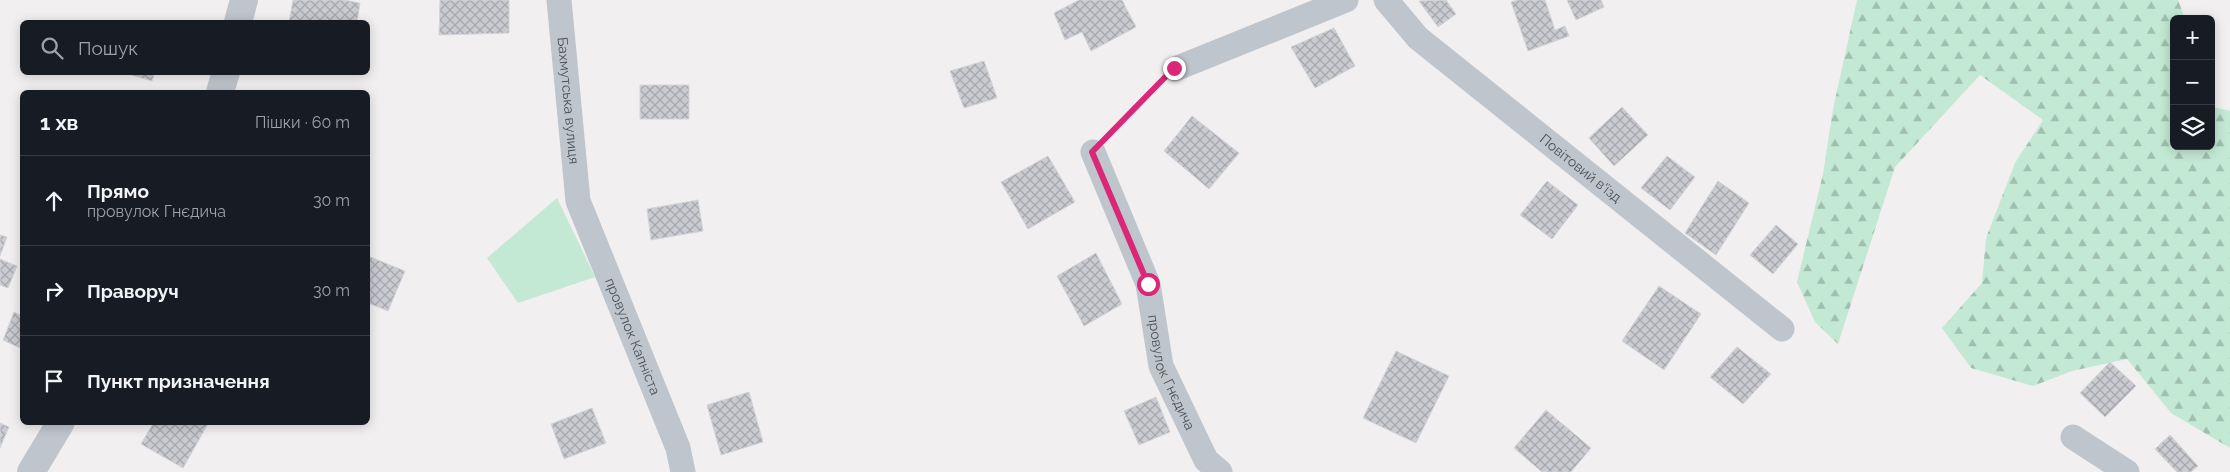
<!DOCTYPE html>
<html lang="uk">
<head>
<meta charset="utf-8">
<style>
  :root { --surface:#171b24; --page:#20242c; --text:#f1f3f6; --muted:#9ea1a6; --line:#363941 }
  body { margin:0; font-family:Raleway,sans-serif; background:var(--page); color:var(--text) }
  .controls { position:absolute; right:15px; top:15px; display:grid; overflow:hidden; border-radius:8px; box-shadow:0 2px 12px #0003 }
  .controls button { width:45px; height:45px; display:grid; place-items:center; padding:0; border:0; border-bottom:1px solid var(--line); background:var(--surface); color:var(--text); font:25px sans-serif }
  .stop { position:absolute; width:15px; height:15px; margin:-11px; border:4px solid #db2777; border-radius:50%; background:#fff }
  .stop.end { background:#db2777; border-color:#fff; box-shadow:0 1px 5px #0008 }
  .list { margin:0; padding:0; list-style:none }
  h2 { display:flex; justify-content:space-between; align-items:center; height:65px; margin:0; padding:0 20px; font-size:21px }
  h2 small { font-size:16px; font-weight:400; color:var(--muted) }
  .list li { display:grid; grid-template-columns:32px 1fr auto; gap:15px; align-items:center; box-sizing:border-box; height:90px; padding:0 20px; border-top:1px solid var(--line) }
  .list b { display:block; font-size:19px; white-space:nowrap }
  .list p { margin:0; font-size:16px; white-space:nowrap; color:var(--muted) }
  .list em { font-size:16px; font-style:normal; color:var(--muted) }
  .icon { flex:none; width:28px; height:28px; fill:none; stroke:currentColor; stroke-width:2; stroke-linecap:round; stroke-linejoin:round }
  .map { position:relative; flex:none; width:2230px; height:472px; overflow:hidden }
  .search { position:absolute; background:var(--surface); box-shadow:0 2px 12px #0003; left:20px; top:20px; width:350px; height:55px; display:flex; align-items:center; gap:12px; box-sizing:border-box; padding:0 18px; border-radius:8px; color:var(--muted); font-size:19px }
  .panel { position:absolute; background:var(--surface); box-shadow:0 2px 12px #0003; left:20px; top:90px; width:350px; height:335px; border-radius:8px }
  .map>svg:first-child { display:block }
  .green { fill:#c3e9d4 }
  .forest { fill:url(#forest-firs) }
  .building { fill:url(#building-cross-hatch); stroke:#d4d5d9 }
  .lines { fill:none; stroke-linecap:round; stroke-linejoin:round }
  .path { stroke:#7fc3a5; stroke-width:3; stroke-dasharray:4 2.5; stroke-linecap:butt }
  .minor { stroke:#bfc5cc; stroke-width:25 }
  .tertiary { stroke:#bfc5cc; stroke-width:28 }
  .route { stroke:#db2777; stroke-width:6 }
  .labels { text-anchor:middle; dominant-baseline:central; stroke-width:4.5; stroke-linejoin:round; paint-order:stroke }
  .street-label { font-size:14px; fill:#49515a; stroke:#fff }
</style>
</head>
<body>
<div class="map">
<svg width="2230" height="472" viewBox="0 0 2230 472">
  <defs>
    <pattern id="forest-firs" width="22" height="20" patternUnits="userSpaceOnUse" patternTransform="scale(1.25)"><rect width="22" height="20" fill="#c3e9d4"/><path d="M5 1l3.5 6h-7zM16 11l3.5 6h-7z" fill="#a0bfaf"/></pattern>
    <pattern id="building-cross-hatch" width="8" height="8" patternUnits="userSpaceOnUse" patternTransform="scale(1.25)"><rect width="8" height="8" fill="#c9cbd1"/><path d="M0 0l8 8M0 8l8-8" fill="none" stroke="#a5a7ad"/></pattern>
  </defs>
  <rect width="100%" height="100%" fill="#f1efef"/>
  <!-- green -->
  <path class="green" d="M557,198L595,277L518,303L487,258Z"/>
  <!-- forest -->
  <path class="forest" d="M1857,0H2178L2185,19H2174V146H2211V99L2214,107L2230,111V448L2171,413L2127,359L2072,371L2033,386L1971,368L1942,328L1982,283L1986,238L2015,163L2043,120L1980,75L1895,167L1838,344L1815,322L1797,282L1823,174L1833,109Z"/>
  <!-- building -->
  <path class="building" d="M293,0H344L360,3L357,22H289Z
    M440,0H509V33L439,35Z
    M1079,0H1122L1136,27L1091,51L1082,32L1065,40L1054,13Z
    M1446,0L1456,14L1438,27L1419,1Z
    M1517,0H1545L1555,30L1565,26L1569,36L1528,51L1511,2Z
    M1567,0H1601L1604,7L1576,20Z
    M1334,28L1355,66L1315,88L1291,47Z
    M984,61L997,98L964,108L950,71Z
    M122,72H155L152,81Z
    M640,85H689V119H640Z
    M1622,107L1648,135L1614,166L1589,138Z
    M1192,116L1239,153L1209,189L1164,151Z
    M1048,156L1075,202L1028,229L1001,182Z
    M1667,156L1695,177L1670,210L1641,188Z
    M1547,181L1578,205L1552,239L1520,215Z
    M1718,181L1749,203L1716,255L1685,233Z
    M698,200L703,231L651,240L647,209Z
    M1776,225L1798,244L1773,274L1750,255Z
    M0,235L7,237L0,256Z
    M1096,253L1122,304L1084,326L1057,276Z
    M368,256L405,271L388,311L368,303Z
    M0,259L17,266L8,288L0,285Z
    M1659,286L1701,314L1664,370L1622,341Z
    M14,312L22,316V349L3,340Z
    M1737,347L1771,374L1743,404L1710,377Z
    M1396,351L1449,376L1416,443L1363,418Z
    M2110,362L2136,386L2105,417L2080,393Z
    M749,392L763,442L721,455L707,405Z
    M1156,397L1170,432L1139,445L1124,411Z
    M592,408L606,443L564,459L551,424Z
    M1546,410L1591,448L1571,472H1542L1514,448Z
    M154,422H209L183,468L141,444Z
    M0,423L9,427L0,448Z
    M2170,435L2198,466L2191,472H2177L2155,449Z"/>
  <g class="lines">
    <!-- path -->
    <path class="path" d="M1112,132L1155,89"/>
    <!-- minor -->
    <g class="minor">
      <path id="s1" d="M559,0L578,201L678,448L683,472"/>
      <path id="s2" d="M1386,0L1418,38L1782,329"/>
      <path d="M1175,69L1346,0"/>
      <path id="s3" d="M1093,152L1148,284L1161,366L1206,460L1220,472"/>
      <path d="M2073,437L2127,472"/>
    </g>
    <!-- tertiary -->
    <path class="tertiary" d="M238,22L244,0
      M220,92L226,72
      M31,472L61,422"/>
  </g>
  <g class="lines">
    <!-- route -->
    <path class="route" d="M1148,284L1092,152L1174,68"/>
  </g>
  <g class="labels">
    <!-- street labels -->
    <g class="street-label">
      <text stroke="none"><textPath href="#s1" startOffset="101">Бахмутська вулиця</textPath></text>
      <text stroke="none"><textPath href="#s2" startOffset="258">Повітовий в'їзд</textPath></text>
      <text stroke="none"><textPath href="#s1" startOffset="348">провулок Капніста</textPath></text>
      <text stroke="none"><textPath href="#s3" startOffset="235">провулок Гнєдича</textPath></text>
    </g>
  </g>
</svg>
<div class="controls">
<button>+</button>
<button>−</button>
<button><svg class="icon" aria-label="layers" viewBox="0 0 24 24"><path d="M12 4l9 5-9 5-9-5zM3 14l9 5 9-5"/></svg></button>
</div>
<div class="stop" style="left:1148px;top:284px"></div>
<div class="stop end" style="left:1174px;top:68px"></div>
<div class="search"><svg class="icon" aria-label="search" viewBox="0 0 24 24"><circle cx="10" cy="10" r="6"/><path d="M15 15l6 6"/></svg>Пошук</div>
<section class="panel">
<h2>1 хв<small>Пішки · 60 m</small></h2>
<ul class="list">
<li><svg class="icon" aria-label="ahead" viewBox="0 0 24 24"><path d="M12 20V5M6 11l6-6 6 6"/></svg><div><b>Прямо</b><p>провулок Гнєдича</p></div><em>30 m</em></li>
<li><svg class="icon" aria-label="right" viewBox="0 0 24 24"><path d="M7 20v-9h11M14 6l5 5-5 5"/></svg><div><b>Праворуч</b></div><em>30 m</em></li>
<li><svg class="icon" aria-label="arrive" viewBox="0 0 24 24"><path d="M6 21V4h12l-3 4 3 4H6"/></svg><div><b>Пункт призначення</b></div></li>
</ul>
</section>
</div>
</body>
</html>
